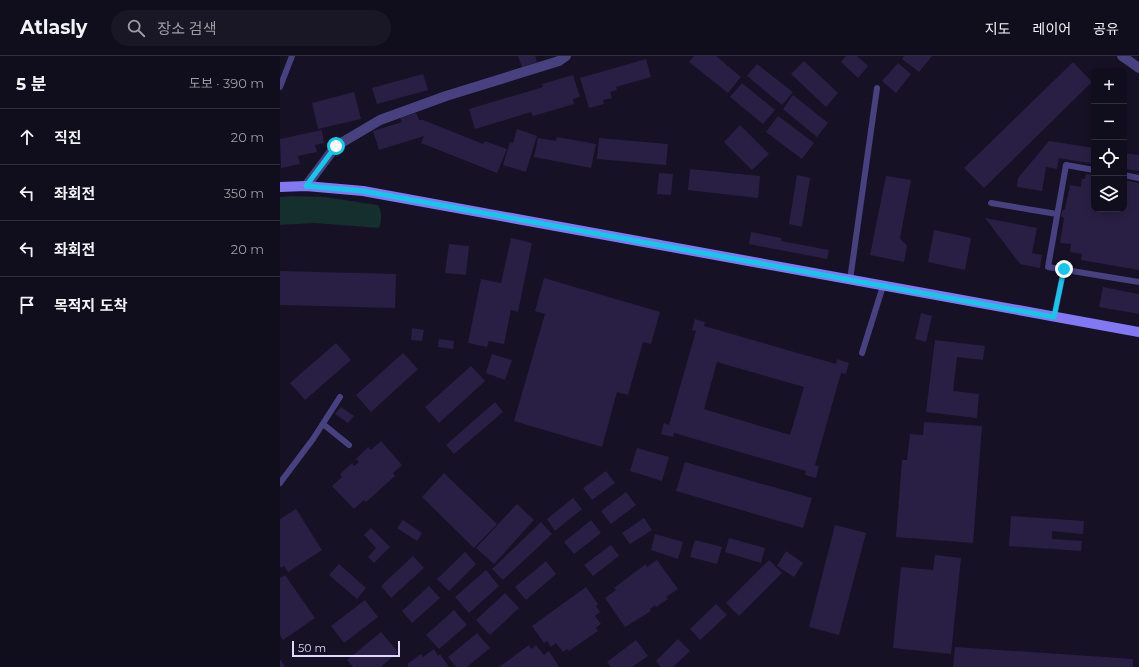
<!DOCTYPE html>
<html lang="ko">
<head>
<meta charset="utf-8">
<style>
  :root { --surface:#100d1c; --page:#191625; --text:#f1f3f6; --muted:#9c9ca3; --line:#302d3b }
  body { margin:0; font-family:Montserrat,"Noto Sans KR",sans-serif; background:var(--page); color:var(--text) }
  .controls { position:absolute; right:12px; top:12px; display:grid; overflow:hidden; border-radius:8px; box-shadow:0 2px 10px #0003 }
  .controls button { width:36px; height:36px; display:grid; place-items:center; padding:0; border:0; border-bottom:1px solid var(--line); background:var(--surface); color:var(--text); font:20px sans-serif }
  .scale { position:absolute; left:12px; bottom:10px; width:108px; box-sizing:border-box; padding-left:4px; border:2px solid #dfd8fc; border-top:0; font-size:11px; line-height:14px; white-space:nowrap; color:#dfd8fc; -webkit-text-stroke:3px #161125; paint-order:stroke }
  .stop { position:absolute; width:12px; height:12px; margin:-9px; border:3px solid #16c7ea; border-radius:50%; background:#fff }
  .stop.end { background:#16c7ea; border-color:#fff; box-shadow:0 1px 4px #0008 }
  .list { margin:0; padding:0; list-style:none }
  h2 { display:flex; justify-content:space-between; align-items:center; height:52px; margin:0; padding:0 16px; font-size:17px }
  h2 small { font-size:13px; font-weight:400; color:var(--muted) }
  .list li { display:grid; grid-template-columns:26px 1fr auto; gap:12px; align-items:center; box-sizing:border-box; height:56px; padding:0 16px; border-top:1px solid var(--line) }
  .list b { display:block; font-size:15px; white-space:nowrap }
  .list em { font-size:13px; font-style:normal; color:var(--muted) }
  .icon { flex:none; width:22px; height:22px; fill:none; stroke:currentColor; stroke-width:2; stroke-linecap:round; stroke-linejoin:round }
  .map { position:relative; flex:none; width:859px; height:611px; overflow:hidden }
  header { display:flex; align-items:center; gap:24px; box-sizing:border-box; height:56px; padding:0 20px; background:var(--surface); border-bottom:1px solid var(--line) }
  header strong { font-size:19px }
  nav { display:flex; gap:22px; margin-inline-start:auto; font-size:14px }
  .search { width:280px; height:36px; background:var(--page); display:flex; align-items:center; gap:10px; box-sizing:border-box; padding:0 14px; border-radius:22px; color:var(--muted); font-size:15px }
  main { display:flex }
  aside { flex:1; background:var(--surface) }
  .map>svg:first-child { display:block }
  .green { fill:#152e2e }
  .building { fill:#291f44; fill-rule:evenodd }
  .lines { fill:none; stroke-linecap:round; stroke-linejoin:round }
  .lane { stroke:#474180; stroke-width:6 }
  .street { stroke:#474180; stroke-width:10 }
  .secondary { stroke:#8378f3; stroke-width:10 }
  .route { stroke:#16c7ea; stroke-width:5 }
</style>
</head>
<body>
<header>
<strong>Atlasly</strong>
<div class="search"><svg class="icon" aria-label="search" viewBox="0 0 24 24"><circle cx="10" cy="10" r="6"/><path d="M15 15l6 6"/></svg>장소 검색</div>
<nav><a>지도</a><a>레이어</a><a>공유</a></nav>
</header>
<main>
<aside>
<h2>5 분<small>도보 · 390 m</small></h2>
<ul class="list">
<li><svg class="icon" aria-label="ahead" viewBox="0 0 24 24"><path d="M12 20V5M6 11l6-6 6 6"/></svg><div><b>직진</b></div><em>20 m</em></li>
<li><svg class="icon" aria-label="left" viewBox="0 0 24 24"><path d="M17 20v-9H6M10 6l-5 5 5 5"/></svg><div><b>좌회전</b></div><em>350 m</em></li>
<li><svg class="icon" aria-label="left" viewBox="0 0 24 24"><path d="M17 20v-9H6M10 6l-5 5 5 5"/></svg><div><b>좌회전</b></div><em>20 m</em></li>
<li><svg class="icon" aria-label="arrive" viewBox="0 0 24 24"><path d="M6 21V4h12l-3 4 3 4H6"/></svg><div><b>목적지 도착</b></div></li>
</ul>
</aside>
<div class="map">
<svg width="859" height="611" viewBox="0 0 859 611">
  <rect width="100%" height="100%" fill="#161125"/>
  <!-- green -->
  <path class="green" d="M12,140L44,141L98,149C102,155 102,165 99,172L34,167L0,169V141Z"/>
  <!-- building -->
  <path class="building" d="M238,0H255L257,6L242,11Z
    M414,0H436L461,21L448,37L409,6Z
    M566,0H577L588,10L578,22L561,6Z
    M624,0H652L639,16L622,3Z
    M366,3L371,21L336,31L337,34L330,36L332,42L323,44L324,48L309,52L300,22Z
    M524,5L558,37L546,51L511,18Z
    M793,6L812,26L704,132L684,112Z
    M618,7L631,18L616,37L602,25Z
    M477,8L513,36L502,49L467,20Z
    M143,18L148,34L97,48L92,32Z
    M293,19L300,41L293,43L294,48L253,60L251,56L195,73L189,53L263,31L262,28Z
    M462,27L495,54L483,68L450,41Z
    M74,36L81,63L38,73L32,47Z
    M513,39L548,67L537,81L503,53Z
    M136,57L139,64H143L203,88L205,85L227,93L217,117L141,87L144,80L99,94L93,75L122,66L120,62Z
    M498,60L534,87L522,103L486,76Z
    M460,69L489,98L472,114L444,86Z
    M237,73L257,80L246,116L223,109L230,86L233,87Z
    M42,74L44,87L35,89L37,96L18,100L20,108L1,112L0,83Z
    M277,81L316,88L311,112L254,101L258,82L276,85Z
    M319,82L388,88L386,109L317,103Z
    M769,85L814,92V108L779,102L777,113L766,111L762,135L737,131L738,122Z
    M844,97L859,99V115L844,113Z
    M410,113L480,120L478,142L408,134Z
    M379,117L393,118L391,139L377,138Z
    M806,118L814,119V153H844V124L859,127V214L801,204L802,198L790,196L791,188L780,187L784,162L781,160L782,155L785,153L790,129L801,131L802,123H805Z
    M517,119L530,122L522,171L509,168Z
    M606,120L631,124L620,182L627,190L624,206L590,199Z
    M705,162L757,172L752,197L762,199L760,212L740,208Z
    M654,174L691,182L685,214L648,206Z
    M471,176L501,182V185L549,194L547,203L469,188Z
    M231,182L252,187L238,256L231,254L224,288L209,285L207,291L188,287L201,223L221,227Z
    M169,188L189,190L186,219L165,217Z
    M0,215L116,218L115,252L0,249Z
    M264,222L380,256L371,288L363,286L348,339L337,336L322,391L234,365L265,258L255,255Z
    M823,231L859,238V258L819,251Z
    M641,257L652,260L646,286L635,283Z
    M415,263L425,266L424,270L556,308L557,303L569,307L566,318L561,317L535,409L539,410L536,422L525,419L526,415L394,377L393,381L381,378L384,367L389,369L416,275L412,274ZM437,306L524,331L510,379L424,353Z
    M132,272L144,274L142,285L131,284Z
    M159,283L174,285L173,293L158,291Z
    M655,284L705,290L703,304L677,301L673,335L699,338L697,362L646,356Z
    M56,287L71,304L25,344L10,327Z
    M123,297L138,313L91,356L76,339Z
    M212,298L232,304L225,324L206,317Z
    M191,310L205,325L159,367L145,351Z
    M215,346L223,356L174,398L166,389Z
    M61,351L74,360L68,367L55,358Z
    M644,366L702,370L693,487L616,481L622,404H627L630,378L643,379Z
    M101,385L122,409L113,417L115,420L86,446L84,444L74,453L52,430L62,421L60,418L72,407L74,410L79,406L76,403L88,391L91,394Z
    M357,392L389,401L382,425L350,415Z
    M405,406L532,442L523,472L396,435Z
    M326,415L335,427L312,444L303,432Z
    M164,417L217,468L194,492L142,441Z
    M346,436L356,449L331,468L321,455Z
    M293,442L302,453L275,475L267,463Z
    M237,448L254,464L214,508L196,492Z
    M16,453L42,494L8,516L4,510L1,512L0,510V463Z
    M731,460L804,465L803,478L772,475V483L802,485L801,495L729,490Z
    M364,462L372,474L350,488L342,477Z
    M123,464L142,477L137,485L117,472Z
    M311,464L321,477L294,498L284,486Z
    M261,466L272,478L223,524L212,513Z
    M555,469L586,477L559,579L529,571Z
    M91,472L110,491L94,507L88,501L96,492L84,479Z
    M375,478L403,486L398,503L371,494Z
    M449,482L485,492L481,507L445,496Z
    M415,484L442,491L437,508L410,501Z
    M331,489L339,500L313,520L304,509Z
    M506,495L523,507L514,521L497,510Z
    M185,496L196,508L169,535L157,523Z
    M655,499L681,502L671,598L613,592L621,511L653,514Z
    M133,500L144,512L111,542L101,530Z
    M377,504L398,533L386,541L388,543L376,551L375,549L370,553L371,555L345,571L325,542L336,534L334,532L366,508L367,511Z
    M489,504L502,517L459,560L446,547Z
    M266,505L276,518L246,544L235,531Z
    M59,508L86,532L77,543L49,519Z
    M206,514L219,530L189,557L175,541Z
    M5,519L35,562L3,584L0,579V522Z
    M149,530L160,542L132,567L122,555Z
    M306,531L318,548L316,550L320,556L315,560L321,568L316,572L318,575L289,595L287,593L283,596L276,587L271,591L267,585L264,587L252,570Z
    M225,537L239,552L210,579L196,564Z
    M85,544L98,561L64,587L51,570Z
    M436,548L447,559L420,584L410,573Z
    M174,554L187,569L159,593L146,579Z
    M101,576L118,596L101,611H73L67,604Z
    M197,577L210,592L187,611H176L168,601Z
    M398,583L410,595L393,611H381L376,605Z
    M356,584L368,600L352,611H331L327,606Z
    M249,589L251,593L256,589L264,599L269,595L279,611H219Z
    M675,591L853,603V611H673Z
    M154,593L158,600L160,598L169,611H129L127,608L141,598L143,601Z
    M0,603L5,611H0Z"/>
  <g class="lines">
    <!-- lane -->
    <path class="lane" d="M0,31L12,0
      M814,114L786,109L768,211L859,226
      M844,119L859,122
      M711,147L777,158
      M570,224L597,32
      M774,261L784,213
      M582,297L603,230
      M43,368L69,389
      M0,427L33,383L60,341"/>
    <!-- street -->
    <path class="street" d="M842,0L859,12
      M26,130L56,90L100,64L166,40L279,5L286,0"/>
    <!-- secondary -->
    <path class="secondary" d="M0,131L26,130L83,135L859,276"/>
  </g>
  <g class="lines">
    <!-- route -->
    <path class="route" d="M56,90L26,130L83,135L774,261L784,213"/>
  </g>
</svg>
<div class="controls">
<button>+</button>
<button>−</button>
<button><svg class="icon" aria-label="locate" viewBox="0 0 24 24"><circle cx="12" cy="12" r="6"/><path d="M12 2v4M12 18v4M2 12h4M18 12h4"/></svg></button>
<button><svg class="icon" aria-label="layers" viewBox="0 0 24 24"><path d="M12 4l9 5-9 5-9-5zM3 14l9 5 9-5"/></svg></button>
</div>
<div class="scale">50 m</div>
<div class="stop" style="left:56px;top:90px"></div>
<div class="stop end" style="left:784px;top:213px"></div>
</div>
</main>
</body>
</html>
